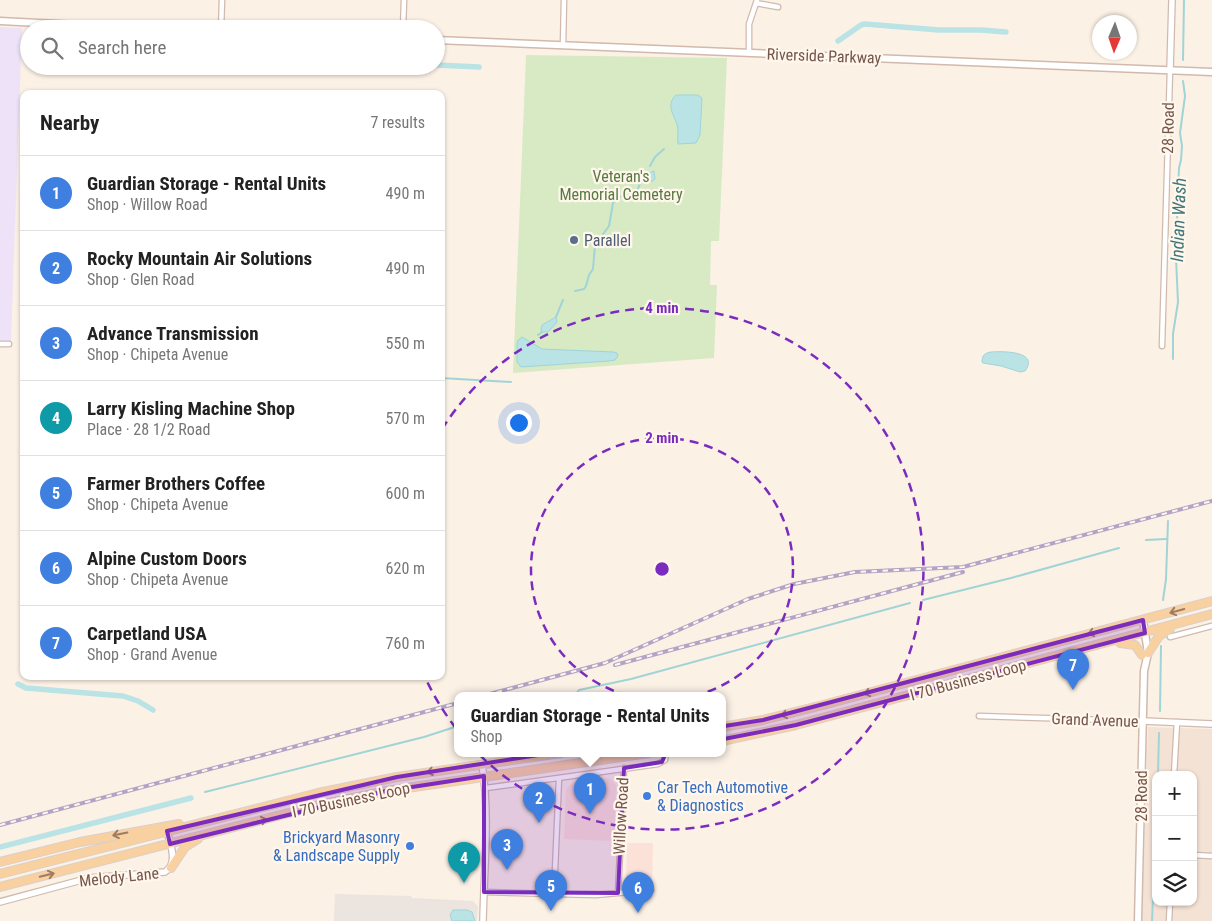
<!DOCTYPE html>
<html lang="en">
<head>
<meta charset="utf-8">
<style>
  :root { --surface:#fff; --page:#f6f6f6; --text:#222; --muted:#767676; --line:#e0e0e0; --accent:#0b8043 }
  body { margin:0; font-family:"Roboto Condensed",sans-serif; background:var(--page); color:var(--text) }
  .controls { position:absolute; right:15px; bottom:15px; display:grid; overflow:hidden; border-radius:10px; box-shadow:0 1px 4px #0004 }
  .controls button { width:45px; height:45px; display:grid; place-items:center; padding:0; border:0; border-bottom:1px solid var(--line); background:var(--surface); color:var(--text); font:25px sans-serif }
  .compass { position:absolute; left:1092px; top:15px; width:45px; height:45px; border-radius:50%; background:var(--surface); box-shadow:0 1px 4px #0004; rotate:182deg }
  .you { position:absolute; left:518px; top:422px; width:18px; height:18px; margin:-12px; border:4px solid #fff; border-radius:50%; background:#1a73e8; box-shadow:0 0 0 8px #1a73e833 }
  .badge { display:grid; place-items:center; width:32px; height:32px; border-radius:50%; background:var(--accent); color:#fff; font-size:16px; font-weight:700 }
  .pin { position:absolute; translate:-50% -41px; filter:drop-shadow(0 1px 2px #0008) }
  .pin::after { content:''; position:absolute; top:26px; width:18px; height:15px; background:inherit; clip-path:polygon(0 0,100% 0,50% 100%) }
  .popup { position:absolute; left:454px; top:692px; width:272px; height:65px; box-sizing:border-box; display:grid; place-content:center; border-radius:10px; background:var(--surface); filter:drop-shadow(0 1px 4px #0005); font-size:16px; white-space:nowrap; color:var(--muted) }
  .popup b { font-size:19px; color:var(--text) }
  .popup::after { content:''; position:absolute; left:50%; top:100%; margin-left:-10px; border:10px solid transparent; border-top-color:var(--surface) }
  .list { margin:0; padding:0; list-style:none }
  h2 { display:flex; justify-content:space-between; align-items:center; height:65px; margin:0; padding:0 20px; font-size:21px }
  h2 small { font-size:16px; font-weight:400; color:var(--muted) }
  .list li { display:grid; grid-template-columns:32px 1fr auto; gap:15px; align-items:center; box-sizing:border-box; height:75px; padding:0 20px; border-top:1px solid var(--line) }
  .list b { display:block; font-size:19px; white-space:nowrap }
  .list p { margin:0; font-size:16px; white-space:nowrap; color:var(--muted) }
  .list em { font-size:16px; font-style:normal; color:var(--muted) }
  .icon { flex:none; width:28px; height:28px; fill:none; stroke:currentColor; stroke-width:2; stroke-linecap:round; stroke-linejoin:round }
  .map { position:relative; flex:none; width:1212px; height:921px; overflow:hidden }
  .search { position:absolute; background:var(--surface); box-shadow:0 1px 4px #0004; left:20px; top:20px; width:425px; height:55px; display:flex; align-items:center; gap:12px; box-sizing:border-box; padding:0 18px; border-radius:28px; color:var(--muted); font-size:19px }
  .panel { position:absolute; background:var(--surface); box-shadow:0 1px 4px #0004; left:20px; top:90px; width:425px; height:590px; border-radius:10px }
  .map>svg:first-child { display:block }
  .residential { fill:#f4e2d4; fill-rule:evenodd }
  .commercial { fill:#fce1d9 }
  .industrial { fill:#ece4df }
  .education { fill:#eee2f8 }
  .green { fill:#d7eac4 }
  .water { fill:#bae3e5; stroke:#a0d4d7 }
  .lines { fill:none; stroke-linecap:round; stroke-linejoin:round }
  .stream { stroke:#a0d4d7; stroke-width:2 }
  .canal { stroke:#bae3e5; stroke-width:5.5 }
  .minor-casing { stroke:#d0baaf; stroke-width:7 }
  .tertiary-casing { stroke:#d0baaf; stroke-width:8 }
  .secondary-casing { stroke:#d2b9ac; stroke-width:9 }
  .primary-casing { stroke:#d8d0cd; stroke-width:10 }
  .minor { stroke:#fff; stroke-width:4.5 }
  .tertiary { stroke:#fff; stroke-width:5.5 }
  .secondary { stroke:#fff; stroke-width:6 }
  .primary { stroke:#f9d09f; stroke-width:8 }
  .rail-casing { stroke:#b3a4c6; stroke-width:4 }
  .rail { stroke:#fff6ec; stroke-width:2; stroke-dasharray:5.5; stroke-linecap:butt }
  .oneway { stroke:#9d7b64 }
  .marked { fill:#7b2cbf; fill-opacity:0.2; stroke:#7b2cbf; stroke-width:4; stroke-linejoin:round }
  .ring { fill:none; stroke:#7b2cbf; stroke-width:2.5; stroke-dasharray:9 6 }
  .service-dot { fill:#5c6f8a; stroke:#fff6ec; stroke-width:2 }
  .shop-dot { fill:#3f7fe0; stroke:#fff6ec; stroke-width:2 }
  .labels { text-anchor:middle; dominant-baseline:central; stroke-width:4.5; stroke-linejoin:round; paint-order:stroke }
  .street-label { font-size:16px; fill:#75564b; stroke:#fff6ec }
  .park-label { font-size:16px; fill:#587a42; stroke:#fff6ec }
  .service-label { font-size:16px; fill:#4e5e75; stroke:#fff6ec; text-anchor:start }
  .shop-label { font-size:16px; fill:#366cbe; stroke:#fff6ec; text-anchor:start }
  .water-label { font-size:18px; font-style:italic; fill:#3f767a; stroke:#fff6ec }
  .centre { fill:#7b2cbf; stroke:#fff6ec; stroke-width:2.5 }
  .ring-label { font-size:15px; text-anchor:middle; font-weight:bold; fill:#7b2cbf; stroke:#fff6ec; stroke-width:4.5; stroke-linejoin:round; paint-order:stroke }
</style>
</head>
<body>
<div class="map">
<svg width="1212" height="921" viewBox="0 0 1212 921">
  <rect width="100%" height="100%" fill="#fcf1e5"/>
  <!-- residential -->
  <path class="residential" d="M1148,727L1212,729V921H1142ZM1156,775H1193V902H1156Z"/>
  <!-- commercial -->
  <path class="commercial" d="M609,778L616,785L614,841L564,839L566,789L572,783Z
    M627,843H653L652,884H633L628,882L626,877Z"/>
  <!-- industrial -->
  <path class="industrial" d="M335,894L411,896L412,898L473,901L478,907L477,921H334Z"/>
  <!-- education -->
  <path class="education" d="M0,27L22,28L11,341H0Z"/>
  <!-- green -->
  <path class="green" d="M526,55L727,58L719,241H711L710,285H717L714,358L513,373Z"/>
  <!-- water -->
  <path class="water" d="M676,95H698L702,98L700,135L696,143L678,144C677,138 679,130 677,124C673,114 666,104 676,95Z
    M654,171L655,179L653,181L640,183V177Z
    M556,317L557,322L548,332H542L541,329L542,325Z
    M522,337L542,349L614,352L617,353L618,356L615,360L609,361L521,367L517,362V343L518,340Z
    M991,352C1002,351 1040,351 1025,371L1020,372L1001,366L983,363L982,362C982,355 985,353 991,352Z
    M453,910H467L472,912L475,921H452L450,915Z"/>
  <g class="lines">
    <!-- stream -->
    <path class="stream" d="M1183,60L1184,0
      M650,166L655,157L664,149
      M575,291L584,289L586,286L589,275L593,269L595,245L609,226L613,203L619,197L633,194L638,189L640,183
      M556,317L563,300
      M538,335L542,332
      M1173,359V334L1178,302L1176,258L1179,241L1177,215L1179,168L1181,160L1182,146L1180,133L1185,96L1183,81
      M441,378L511,382
      M1146,540L1166,539
      M923,600L1011,578L1119,548
      M1163,600L1166,579L1168,521
      M576,694L579,690L631,679L910,603
      M1160,711L1161,646
      M1158,775L1159,733
      M205,792L424,737L458,726
      M1152,921L1156,826"/>
    <!-- canal -->
    <path class="canal" d="M838,41L861,25L865,24L939,30H981L1006,32
      M436,65L479,67
      M18,684L26,688L123,696L138,701L153,710
      M0,847L191,798"/>
    <defs>
      <path id="minor" d="M756,3L778,7
        M221,29L222,0
        M403,29L404,0
        M563,45L564,0
        M749,53V24L757,0
        M0,344H9
        M1162,346L1170,70
        M1170,637L1212,626
        M979,716L1143,721
        M1174,775L1177,722
        M486,788L658,764L665,760L666,753
        M1193,855L1212,856
        M484,892L596,895L651,890
        M618,893L624,768
        M554,894L559,778
        M1169,921L1170,902"/>
      <path id="tertiary" d="M1170,70L1172,0
        M1143,721L1212,724
        M482,764C490,815 484,869 483,921
        M0,902L89,878L165,872C179,863 170,844 167,831"/>
      <path id="secondary" d="M0,21L156,29
        M436,40L1212,72
        M1138,921L1144,671L1148,653L1143,620"/>
      <path id="primary" d="M1120,643L1135,645L1142,655
        M1148,653L1159,636L1170,629
        M722,727L763,720L823,705L1212,601
        M722,741L796,725L1212,614
        M0,862L80,842L179,824
        M171,868L185,847L198,839
        M0,874L318,793L397,777L561,753
        M0,887L320,805L386,791L649,753"/>
    </defs>
    <!-- minor casing -->
    <use href="#minor" class="minor-casing"/>
    <!-- tertiary casing -->
    <use href="#tertiary" class="tertiary-casing"/>
    <!-- secondary casing -->
    <use href="#secondary" class="secondary-casing"/>
    <!-- primary casing -->
    <use href="#primary" class="primary-casing"/>
    <!-- minor -->
    <use href="#minor" class="minor"/>
    <!-- tertiary -->
    <use href="#tertiary" class="tertiary"/>
    <!-- secondary -->
    <use href="#secondary" class="secondary"/>
    <!-- primary -->
    <use href="#primary" class="primary"/>
    <defs>
      <path id="rail" d="M615,665L963,572
        M486,695L605,663L748,599L794,584L855,572L963,567L1212,501
        M0,825L458,703"/>
    </defs>
    <!-- rail casing -->
    <use href="#rail" class="rail-casing"/>
    <!-- rail -->
    <use href="#rail" class="rail"/>
  </g>
  <!-- one-way arrows -->
  <defs><path id="oneway-shaft" d="M-6 0H5M1.5-3L5.5 0L1.5 3" fill="none" stroke-width="1.6" stroke-linecap="round" stroke-linejoin="round" transform="scale(1.25)"/></defs>
  <g class="oneway">
    <use href="#oneway-shaft" transform="translate(1177 611) rotate(165)"/>
    <use href="#oneway-shaft" transform="translate(1095 632) rotate(165)"/>
    <use href="#oneway-shaft" transform="translate(871 692) rotate(165)"/>
    <use href="#oneway-shaft" transform="translate(788 714) rotate(166)"/>
    <use href="#oneway-shaft" transform="translate(434 771) rotate(171)"/>
    <use href="#oneway-shaft" transform="translate(260 821) rotate(-14)"/>
    <use href="#oneway-shaft" transform="translate(120 834) rotate(169)"/>
    <use href="#oneway-shaft" transform="translate(47 875) rotate(-14)"/>
  </g>
  <!-- marked area -->
  <path class="marked" d="M1143,620L1145,633L796,725L667,750L662,762L624,768L618,893L484,892V776L386,791L170,844L167,831L397,777L763,720Z"/>
  <!-- distance rings -->
  <g class="ring">
    <circle cx="662" cy="569" r="131"/>
    <path d="M442 429A261 261 0 1 1 425 677"/>
  </g>
  <!-- markers -->
  <circle class="service-dot" cx="574" cy="240" r="5"/>
  <g class="shop-dot">
    <circle cx="647" cy="796" r="5"/>
    <circle cx="410" cy="846" r="5"/>
  </g>
  <g class="labels">
    <!-- street labels -->
    <g class="street-label">
      <text transform="translate(824 56) rotate(2)">Riverside Parkway</text>
      <text transform="translate(1168 128) rotate(-89)">28 Road</text>
      <text transform="translate(968 680) rotate(-15)">I 70 Business Loop</text>
      <text transform="translate(1095 720) rotate(2)">Grand Avenue</text>
      <text transform="translate(1141 796) rotate(-90)">28 Road</text>
      <text transform="translate(351 800) rotate(-12)">I 70 Business Loop</text>
      <text transform="translate(621 816) rotate(-87)">Willow Road</text>
      <text transform="translate(119 877) rotate(-6)">Melody Lane</text>
    </g>
    <!-- park labels -->
    <g class="park-label">
      <text x="621" y="176">Veteran's<tspan x="621" dy="18">Memorial Cemetery</tspan></text>
    </g>
    <!-- service labels -->
    <g class="service-label">
      <text x="584" y="240">Parallel</text>
    </g>
    <!-- shop labels -->
    <g class="shop-label">
      <text x="657" y="787">Car Tech Automotive<tspan x="657" dy="18">&amp; Diagnostics</tspan></text>
      <text x="400" y="837" text-anchor="end">Brickyard Masonry<tspan x="400" dy="18">&amp; Landscape Supply</tspan></text>
    </g>
    <!-- water labels -->
    <g class="water-label">
      <text transform="translate(1178 220) rotate(-88)">Indian Wash</text>
    </g>
  </g>
  <circle cx="662" cy="569" r="8" class="centre"/>
  <g class="ring-label">
    <text x="662" y="313">4 min</text>
    <text x="662" y="443">2 min</text>
  </g>
</svg>
<div class="controls">
<button>+</button>
<button>−</button>
<button><svg class="icon" aria-label="layers" viewBox="0 0 24 24"><path d="M12 4l9 5-9 5-9-5zM3 14l9 5 9-5"/></svg></button>
</div>
<svg class="compass" viewBox="-18 -18 36 36"><path d="M0-13l5 13h-10z" fill="#e53935"/><path d="M0 13l5-13h-10z" fill="#767676"/></svg>
<div class="you"></div>
<div class="pin badge" style="left:590px;top:814px;background:#3f7fe0">1</div>
<div class="popup"><b>Guardian Storage - Rental Units</b>Shop</div>
<div class="pin badge" style="left:539px;top:823px;background:#3f7fe0">2</div>
<div class="pin badge" style="left:507px;top:870px;background:#3f7fe0">3</div>
<div class="pin badge" style="left:464px;top:883px;background:#0f9aa8">4</div>
<div class="pin badge" style="left:551px;top:911px;background:#3f7fe0">5</div>
<div class="pin badge" style="left:638px;top:913px;background:#3f7fe0">6</div>
<div class="pin badge" style="left:1073px;top:690px;background:#3f7fe0">7</div>
<div class="search"><svg class="icon" aria-label="search" viewBox="0 0 24 24"><circle cx="10" cy="10" r="6"/><path d="M15 15l6 6"/></svg>Search here</div>
<section class="panel">
<h2>Nearby<small>7 results</small></h2>
<ul class="list">
<li><span class="badge" style="background:#3f7fe0">1</span><div><b>Guardian Storage - Rental Units</b><p>Shop · Willow Road</p></div><em>490 m</em></li>
<li><span class="badge" style="background:#3f7fe0">2</span><div><b>Rocky Mountain Air Solutions</b><p>Shop · Glen Road</p></div><em>490 m</em></li>
<li><span class="badge" style="background:#3f7fe0">3</span><div><b>Advance Transmission</b><p>Shop · Chipeta Avenue</p></div><em>550 m</em></li>
<li><span class="badge" style="background:#0f9aa8">4</span><div><b>Larry Kisling Machine Shop</b><p>Place · 28 1/2 Road</p></div><em>570 m</em></li>
<li><span class="badge" style="background:#3f7fe0">5</span><div><b>Farmer Brothers Coffee</b><p>Shop · Chipeta Avenue</p></div><em>600 m</em></li>
<li><span class="badge" style="background:#3f7fe0">6</span><div><b>Alpine Custom Doors</b><p>Shop · Chipeta Avenue</p></div><em>620 m</em></li>
<li><span class="badge" style="background:#3f7fe0">7</span><div><b>Carpetland USA</b><p>Shop · Grand Avenue</p></div><em>760 m</em></li>
</ul>
</section>
</div>
</body>
</html>
